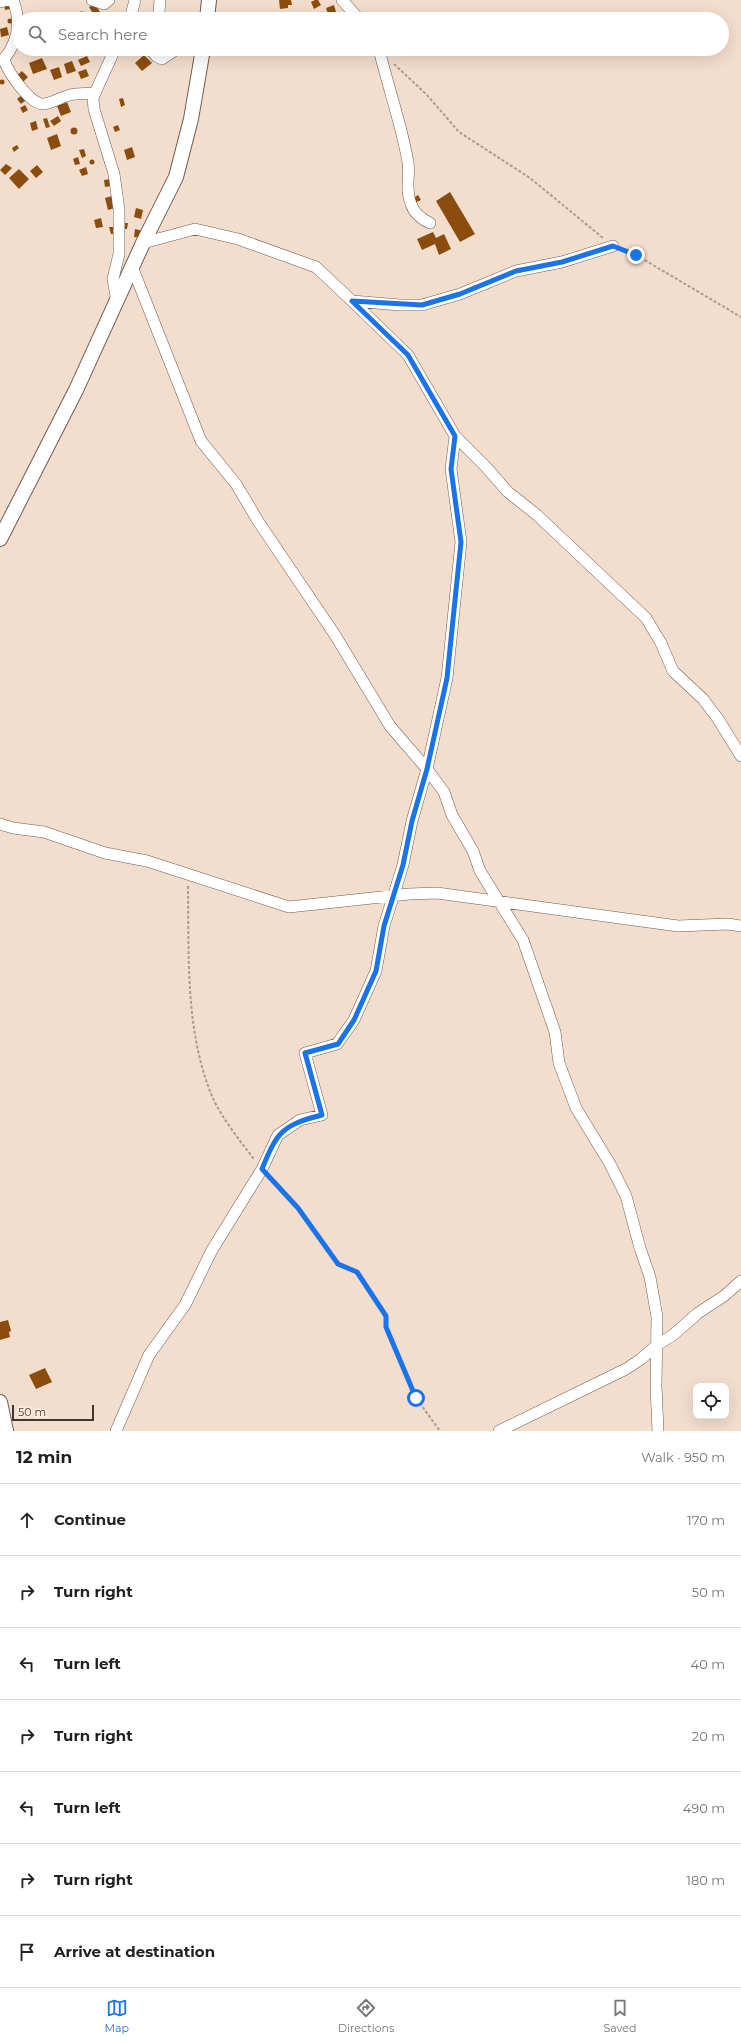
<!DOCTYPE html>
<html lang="en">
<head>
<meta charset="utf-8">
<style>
  :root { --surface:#fff; --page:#f6f6f6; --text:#202124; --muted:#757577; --line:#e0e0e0; --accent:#1a73e8 }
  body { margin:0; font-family:Montserrat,sans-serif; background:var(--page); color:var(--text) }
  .controls { position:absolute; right:12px; bottom:12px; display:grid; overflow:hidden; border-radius:8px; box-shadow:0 4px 16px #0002 }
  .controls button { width:36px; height:36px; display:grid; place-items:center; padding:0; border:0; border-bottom:1px solid var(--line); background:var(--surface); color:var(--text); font:20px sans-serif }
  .scale { position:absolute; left:12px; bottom:10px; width:82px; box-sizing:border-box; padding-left:4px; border:2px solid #3f3730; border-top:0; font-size:11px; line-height:14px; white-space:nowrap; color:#3f3730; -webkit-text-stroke:3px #fdebde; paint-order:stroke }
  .stop { position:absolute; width:12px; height:12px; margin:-9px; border:3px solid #1a73e8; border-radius:50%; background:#fff }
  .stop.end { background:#1a73e8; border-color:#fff; box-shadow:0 1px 4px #0008 }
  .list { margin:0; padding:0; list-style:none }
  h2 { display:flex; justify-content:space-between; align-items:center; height:52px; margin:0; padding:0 16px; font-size:17px }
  h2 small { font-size:13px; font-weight:400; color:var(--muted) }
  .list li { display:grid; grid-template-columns:26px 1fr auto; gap:12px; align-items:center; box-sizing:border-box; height:72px; padding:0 16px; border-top:1px solid var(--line) }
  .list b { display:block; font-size:15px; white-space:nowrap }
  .list em { font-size:13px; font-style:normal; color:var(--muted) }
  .icon { flex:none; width:22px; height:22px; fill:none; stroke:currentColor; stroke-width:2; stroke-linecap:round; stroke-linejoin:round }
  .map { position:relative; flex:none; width:741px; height:1431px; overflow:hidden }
  .search { position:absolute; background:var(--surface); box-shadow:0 4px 16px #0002; left:12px; right:12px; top:12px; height:44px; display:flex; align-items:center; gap:10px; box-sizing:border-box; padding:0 14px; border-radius:22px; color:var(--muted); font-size:15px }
  .sheet { height:556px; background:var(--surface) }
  nav { display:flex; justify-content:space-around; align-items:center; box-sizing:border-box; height:56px; border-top:1px solid var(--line); background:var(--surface); font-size:11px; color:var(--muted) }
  nav a { display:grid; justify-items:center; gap:2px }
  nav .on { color:var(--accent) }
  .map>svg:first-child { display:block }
  .building { fill:#8b4d0e }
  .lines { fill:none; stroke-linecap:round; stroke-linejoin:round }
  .minor-casing { stroke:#6e5b4e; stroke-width:12 }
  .tertiary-casing { stroke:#6e5b4e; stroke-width:16 }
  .path { stroke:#ab9b8e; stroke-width:2; stroke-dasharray:3 2; stroke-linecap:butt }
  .minor { stroke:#fff; stroke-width:11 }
  .tertiary { stroke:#fff; stroke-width:14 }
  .route { stroke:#1a73e8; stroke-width:5 }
</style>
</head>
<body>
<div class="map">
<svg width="741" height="1431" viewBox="0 0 741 1431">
  <rect width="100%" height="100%" fill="#f3ddcd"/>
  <!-- building -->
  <path class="building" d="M279,0H291L292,5H288V8L280,9Z
    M315,0H318L321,5L314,9L311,2Z
    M4,4H10V9L5,10Z
    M95,4L100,12L94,15L89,7Z
    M334,5L336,12L328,14L326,8Z
    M82,11L86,19H78L76,14Z
    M181,12L183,19H171L169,15Z
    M60.5 16a3.5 3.5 0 1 1 7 0a3.5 3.5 0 1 1-7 0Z
    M116,15L117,19H110L109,18Z
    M404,15L406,19H394Z
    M7.5 21a2.5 2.5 0 1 1 5 0a2.5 2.5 0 1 1-5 0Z
    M7,27L9,35L1,37L0,29Z
    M144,55L152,63L142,71L135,63Z
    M87,56L90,62L81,66L78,60Z
    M42,58L47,69L33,74L29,63Z
    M72,61L76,71L67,74L64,64Z
    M59,67L62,77L54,80L50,70Z
    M86,69L89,76L81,79L78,72Z
    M22,71L28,77L22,83L16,76Z
    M-0.5 82a2.5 2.5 0 1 1 5 0a2.5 2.5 0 1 1-5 0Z
    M22,95L26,100L21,104L17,99Z
    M123,98L125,105L121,107L119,99Z
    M67,102L71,112L61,116L57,106Z
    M25,105L28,110L23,113L20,108Z
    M58,116L61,121L54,126L50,121Z
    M47,118L50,127L46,128L43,119Z
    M36,121L38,129L32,131L30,123Z
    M118,125L120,130L115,132L113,127Z
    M70.5 131a3.5 3.5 0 1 1 7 0a3.5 3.5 0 1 1-7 0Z
    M57,134L61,146L51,150L47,138Z
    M17,145L19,148L14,152L12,148Z
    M132,147L135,157L127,160L124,150Z
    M84,149L86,156L82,158L79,150Z
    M78,157L80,164L75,165L73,159Z
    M89.5 162a2.5 2.5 0 1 1 5 0a2.5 2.5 0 1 1-5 0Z
    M6,164L12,168L5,175L0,170Z
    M37,165L43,172L36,178L30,171Z
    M86,167L88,174L82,176L79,170Z
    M19,169L29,179L19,189L9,178Z
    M111,179V186L105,187L104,180Z
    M450,192L475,234L460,242L436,201Z
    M418,195L421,200L414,203L412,199Z
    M112,196L115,208L108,210L105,198Z
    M136,208L143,210L141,219L134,217Z
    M101,218L103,227L96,228L94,220Z
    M124,223H128L127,229H123Z
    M109,227H114L116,234H111Z
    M135,229L143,231L142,238L134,237Z
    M433,232L436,238L444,234L451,249L439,255L435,244L422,250L417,239Z
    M8,1320L11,1331L9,1332L10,1337L0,1340V1322Z
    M45,1368L52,1382L36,1389L29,1375Z"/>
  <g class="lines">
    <defs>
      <path id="minor" d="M13,0C21,21 18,42 4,59C7,71 31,106 44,104C53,103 61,97 70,95C78,93 87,94 95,93L93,99L94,109L114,174L119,210V254L113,279L117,302
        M92,0L104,4L109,0
        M342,0L359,19
        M0,2L9,0
        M159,12L160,0
        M130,19L135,0
        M150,49L156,56L162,59L177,49
        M379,49C388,87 401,123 408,162C410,176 405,190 411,204C414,213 421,219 430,223
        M95,93L115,49
        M143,243L195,229L238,239L316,267L352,301L400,305H422L460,294L516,271L562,262L613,246
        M133,269L201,441L236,484L258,521L335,635L390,726L427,769L444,792L452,815L473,851L480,871L523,940L555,1032L559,1063L576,1108L610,1164L626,1196L640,1248L650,1277L657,1317L656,1386L658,1431
        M352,301L408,355L455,436L486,467L508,492L537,515L646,618L661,643L673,671L703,699L718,719L741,756
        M0,824L13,828L44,832L105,853L147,861L289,907L409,894L437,893L678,926L728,924L741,926
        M116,1431L149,1355L185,1305L212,1250L262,1169L278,1135L300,1120L322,1115L305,1053L337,1044L354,1020L376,971L384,926L403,865L412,821L427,769L447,678L461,542L451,469L455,436
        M499,1431L626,1369L641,1359L657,1345L673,1335L698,1313L724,1296L741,1281"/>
      <path id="tertiary" d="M207,19L209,0
        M0,539L76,390L143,243L176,177L191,119L203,49
        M0,1402L6,1431"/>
    </defs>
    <!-- minor casing -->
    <use href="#minor" class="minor-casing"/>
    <!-- tertiary casing -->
    <use href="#tertiary" class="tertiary-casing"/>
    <!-- path -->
    <path class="path" d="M394,64L427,95L459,132L530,178L603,238
      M622,250L636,255L741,317
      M188,886C189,956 185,1031 212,1096C219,1114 242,1144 254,1159
      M269,1176L298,1208L337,1264L357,1272L386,1316V1327L416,1398L440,1431"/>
    <!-- minor -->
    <use href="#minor" class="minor"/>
    <!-- tertiary -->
    <use href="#tertiary" class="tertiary"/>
  </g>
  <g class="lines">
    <!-- route -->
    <path class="route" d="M416,1398L386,1327V1316L357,1272L338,1264L298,1208L262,1169C277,1132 282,1125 322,1115L305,1053L338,1044L354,1020L376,971L384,926L403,865L412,821L427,769L447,678L461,542L451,469L455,436L408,355L352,301L422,305L460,294L516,271L562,262L613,246L636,255"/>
  </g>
</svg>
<div class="controls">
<button><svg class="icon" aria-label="locate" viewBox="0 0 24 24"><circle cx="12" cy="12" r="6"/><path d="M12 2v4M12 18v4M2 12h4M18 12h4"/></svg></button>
</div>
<div class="scale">50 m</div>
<div class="stop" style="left:416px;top:1398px"></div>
<div class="stop end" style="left:636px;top:255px"></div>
<div class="search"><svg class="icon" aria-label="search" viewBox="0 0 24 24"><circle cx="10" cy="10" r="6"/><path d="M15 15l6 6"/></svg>Search here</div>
</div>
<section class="sheet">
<h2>12 min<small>Walk · 950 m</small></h2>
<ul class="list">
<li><svg class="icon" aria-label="ahead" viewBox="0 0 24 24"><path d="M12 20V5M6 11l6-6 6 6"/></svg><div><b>Continue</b></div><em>170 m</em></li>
<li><svg class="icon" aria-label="right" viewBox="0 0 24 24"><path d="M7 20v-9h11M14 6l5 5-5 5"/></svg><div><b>Turn right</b></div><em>50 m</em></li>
<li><svg class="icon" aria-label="left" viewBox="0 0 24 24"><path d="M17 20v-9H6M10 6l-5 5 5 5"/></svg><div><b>Turn left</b></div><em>40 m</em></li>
<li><svg class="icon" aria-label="right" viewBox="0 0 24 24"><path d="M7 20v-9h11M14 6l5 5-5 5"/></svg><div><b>Turn right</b></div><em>20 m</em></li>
<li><svg class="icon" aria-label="left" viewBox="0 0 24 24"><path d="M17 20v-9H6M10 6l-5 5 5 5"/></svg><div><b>Turn left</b></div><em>490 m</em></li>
<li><svg class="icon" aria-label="right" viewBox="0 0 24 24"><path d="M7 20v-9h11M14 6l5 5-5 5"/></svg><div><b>Turn right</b></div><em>180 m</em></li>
<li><svg class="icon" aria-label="arrive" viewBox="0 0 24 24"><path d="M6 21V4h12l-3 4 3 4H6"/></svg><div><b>Arrive at destination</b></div></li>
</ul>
</section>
<nav>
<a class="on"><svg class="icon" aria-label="map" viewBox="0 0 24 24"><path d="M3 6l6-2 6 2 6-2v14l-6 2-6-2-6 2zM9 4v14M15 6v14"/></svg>Map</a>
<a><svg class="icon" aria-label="directions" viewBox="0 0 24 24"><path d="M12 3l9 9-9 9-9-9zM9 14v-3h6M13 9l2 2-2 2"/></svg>Directions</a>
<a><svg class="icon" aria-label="saved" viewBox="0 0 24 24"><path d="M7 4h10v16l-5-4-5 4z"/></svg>Saved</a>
</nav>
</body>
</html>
